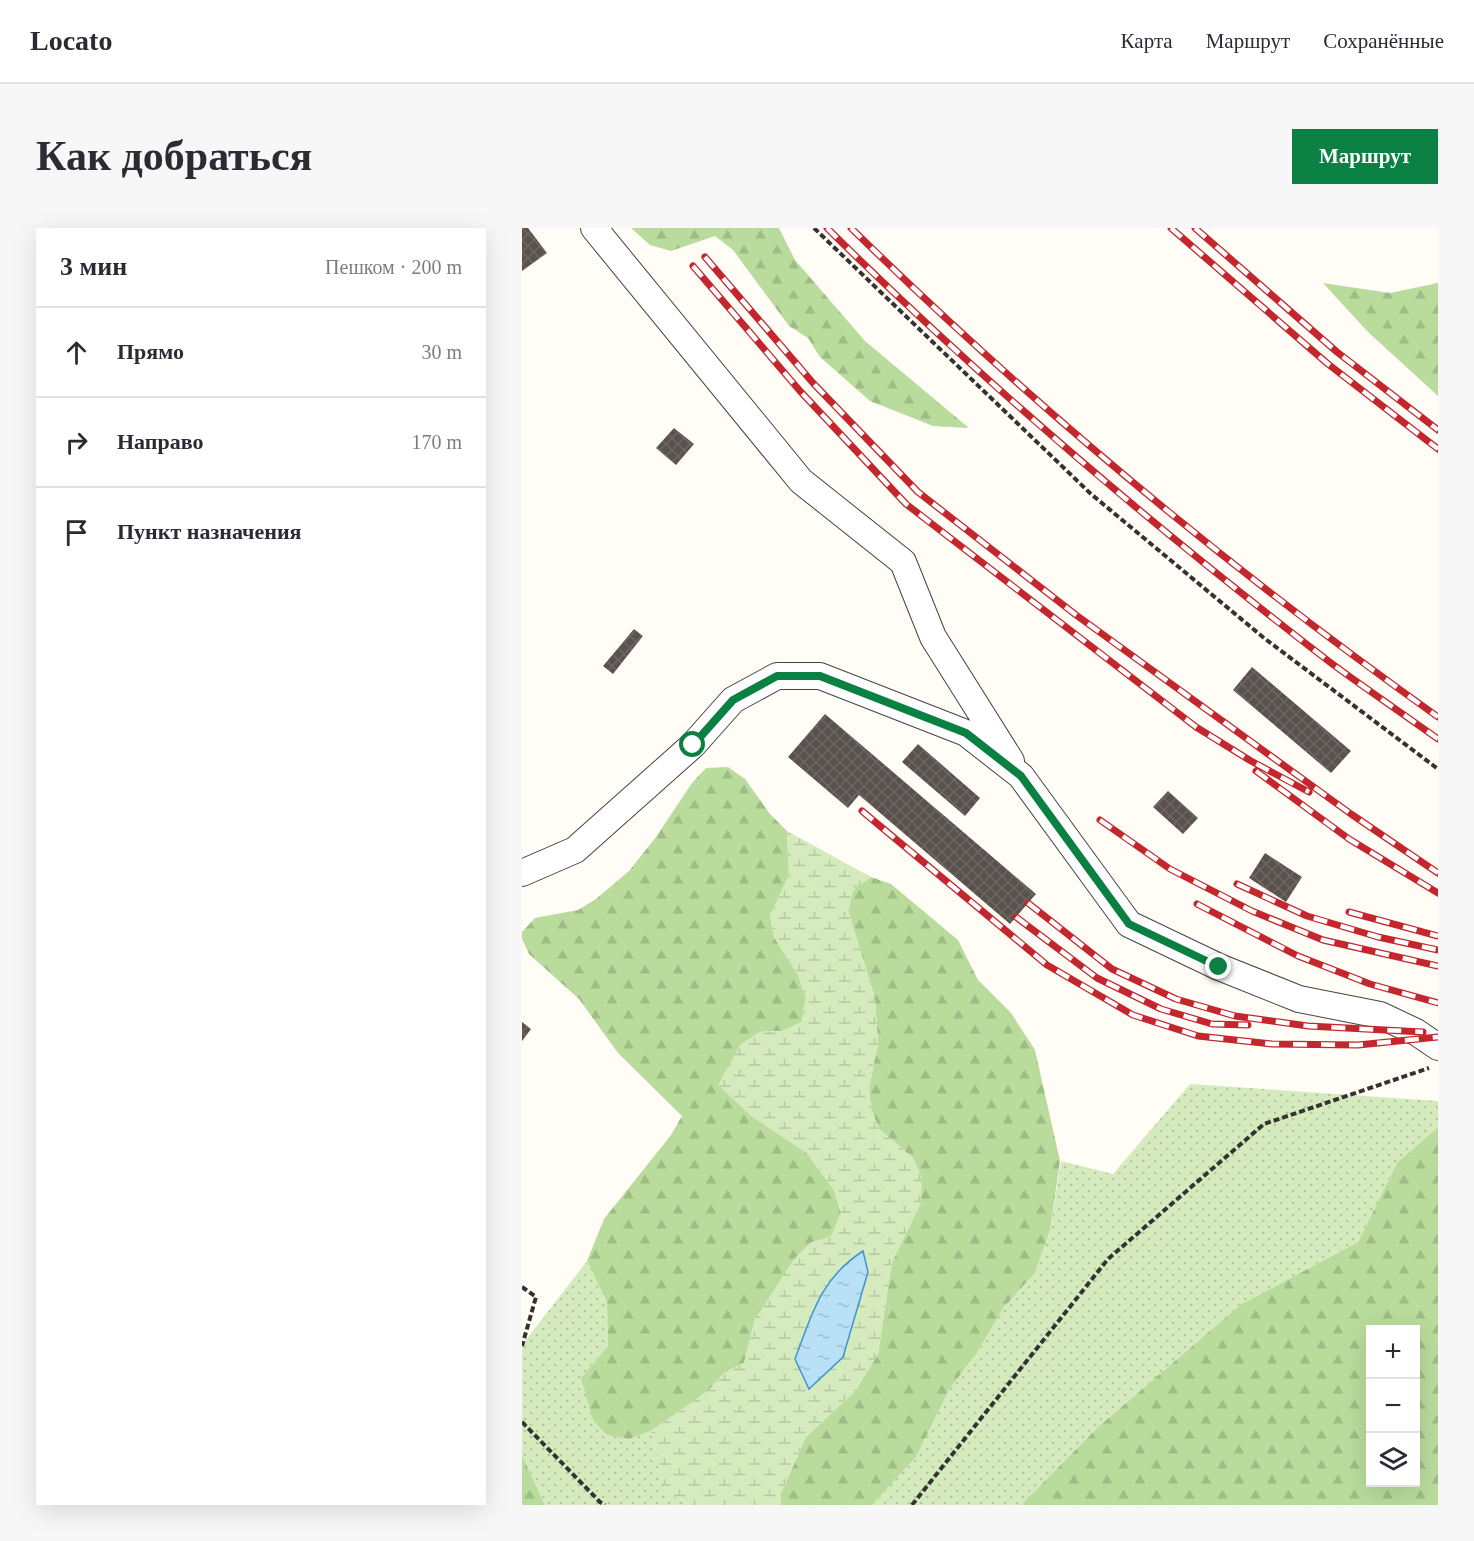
<!DOCTYPE html>
<html lang="ru">
<head>
<meta charset="utf-8">
<style>
  :root { --surface:#fff; --page:#f7f7f7; --text:#2b2b33; --muted:#7c7c81; --line:#e1e1e2; --accent:#0b8043 }
  body { margin:0; font-family:"Times New Roman",serif; background:var(--page); color:var(--text) }
  .controls { position:absolute; right:18px; bottom:18px; display:grid; overflow:hidden; border-radius:0px; box-shadow:0 6px 24px #0002 }
  .controls button { width:54px; height:54px; display:grid; place-items:center; padding:0; border:0; border-bottom:2px solid var(--line); background:var(--surface); color:var(--text); font:30px sans-serif }
  .stop { position:absolute; width:18px; height:18px; margin:-14px; border:4px solid #0b8043; border-radius:50%; background:#fff }
  .stop.end { background:#0b8043; border-color:#fff; box-shadow:0 2px 6px #0008 }
  .list { margin:0; padding:0; list-style:none }
  h2 { display:flex; justify-content:space-between; align-items:center; height:78px; margin:0; padding:0 24px; font-size:26px }
  h2 small { font-size:20px; font-weight:400; color:var(--muted) }
  .list li { display:grid; grid-template-columns:39px 1fr auto; gap:18px; align-items:center; box-sizing:border-box; height:90px; padding:0 24px; border-top:2px solid var(--line) }
  .list b { display:block; font-size:22px; white-space:nowrap }
  .list em { font-size:20px; font-style:normal; color:var(--muted) }
  .icon { flex:none; width:33px; height:33px; fill:none; stroke:currentColor; stroke-width:2; stroke-linecap:round; stroke-linejoin:round }
  .map { position:relative; flex:none; width:916px; height:1277px; overflow:hidden; border-radius:0px }
  header { display:flex; align-items:center; gap:36px; box-sizing:border-box; height:84px; padding:0 30px; background:var(--surface); border-bottom:2px solid var(--line) }
  header strong { font-size:28px }
  nav { display:flex; gap:33px; margin-inline-start:auto; font-size:21px }
  .intro { display:flex; align-items:center; justify-content:space-between; box-sizing:border-box; height:144px; padding:0 36px }
  h1 { margin:0; font-size:42px }
  .button { padding:15px 27px; border-radius:0px; background:var(--accent); color:#fff; font-size:21px; font-weight:700 }
  main { display:flex; gap:36px; padding:0 36px }
  aside { flex:1; background:var(--surface); border-radius:0px; box-shadow:0 6px 24px #0002 }
  .map>svg:first-child { display:block }
  .grass { fill:url(#grass-dots) }
  .forest { fill:url(#forest-firs); fill-rule:evenodd }
  .wetland { fill:url(#wetland-marsh) }
  .water { fill:url(#water-ripples); stroke:#3f96cf; stroke-width:1.5 }
  .building { fill:url(#building-cross-hatch) }
  .lines { fill:none; stroke-linecap:round; stroke-linejoin:round }
  .minor-casing { stroke:#444; stroke-width:28 }
  .path { stroke:#333; stroke-width:4; stroke-dasharray:6 3; stroke-linecap:butt }
  .minor { stroke:#fff; stroke-width:26 }
  .rail-casing { stroke:#c4262e; stroke-width:7 }
  .rail { stroke:#fff; stroke-width:4.5; stroke-dasharray:14; stroke-linecap:butt }
  .route { stroke:#0b8043; stroke-width:8 }
</style>
</head>
<body>
<header>
<strong>Locato</strong>
<nav><a>Карта</a><a>Маршрут</a><a>Сохранённые</a></nav>
</header>
<div class="intro"><h1>Как добраться</h1><a class="button">Маршрут</a></div>
<main>
<aside>
<h2>3 мин<small>Пешком · 200 m</small></h2>
<ul class="list">
<li><svg class="icon" aria-label="ahead" viewBox="0 0 24 24"><path d="M12 20V5M6 11l6-6 6 6"/></svg><div><b>Прямо</b></div><em>30 m</em></li>
<li><svg class="icon" aria-label="right" viewBox="0 0 24 24"><path d="M7 20v-9h11M14 6l5 5-5 5"/></svg><div><b>Направо</b></div><em>170 m</em></li>
<li><svg class="icon" aria-label="arrive" viewBox="0 0 24 24"><path d="M6 21V4h12l-3 4 3 4H6"/></svg><div><b>Пункт назначения</b></div></li>
</ul>
</aside>
<div class="map">
<svg width="916" height="1277" viewBox="0 0 916 1277">
  <defs>
    <pattern id="grass-dots" width="8" height="8" patternUnits="userSpaceOnUse" patternTransform="scale(1.5)"><rect width="8" height="8" fill="#d5ebbd"/><path d="M2 2h.1M6 6h.1" fill="none" stroke="#b6c8a1" stroke-width="1.8" stroke-linecap="round"/></pattern>
    <pattern id="forest-firs" width="22" height="20" patternUnits="userSpaceOnUse" patternTransform="scale(1.5)"><rect width="22" height="20" fill="#b9dc9c"/><path d="M5 1l3.5 6h-7zM16 11l3.5 6h-7z" fill="#9ebc85"/></pattern>
    <pattern id="wetland-marsh" width="20" height="14" patternUnits="userSpaceOnUse" patternTransform="scale(1.5)"><rect width="20" height="14" fill="#d5ebbd"/><path d="M1 5h8M5 5V1M11 12h8M15 12V8" fill="none" stroke="#b6c8a1"/></pattern>
    <pattern id="water-ripples" width="26" height="14" patternUnits="userSpaceOnUse" patternTransform="scale(1.5)"><rect width="26" height="14" fill="#b9e0f7"/><path d="M2 4q2-2 4 0t4 0M15 11q2-2 4 0t4 0" fill="none" stroke="#9ebfd3"/></pattern>
    <pattern id="building-cross-hatch" width="8" height="8" patternUnits="userSpaceOnUse" patternTransform="scale(1.5)"><rect width="8" height="8" fill="#5a524d"/><path d="M0 0l8 8M0 8l8-8" fill="none" stroke="#6d6662"/></pattern>
  </defs>
  <rect width="100%" height="100%" fill="#fffdf5"/>
  <!-- grass -->
  <path class="grass" d="M668,856L916,873V899L875,935L836,1014L718,1077L575,1200L499,1277H350L394,1229L427,1162L456,1123L482,1079L513,1045L528,1002L539,933L591,946Z
    M65,1033L85,1074L86,1118L59,1150L107,1211L129,1203L144,1264L169,1277H23L0,1227V1117Z"/>
  <!-- forest -->
  <path class="forest" d="M109,0H257L273,32L343,113L447,200L411,198L348,173L298,129L286,110L267,98L211,22L193,8L149,23L128,17Z
    M801,55L868,65L916,55V168L846,104Z
    M206,539L223,551L248,586L265,603L267,647L248,688L252,709L276,747L284,769L280,794L260,803L237,804L228,887L285,925L312,962L319,985L309,1009L288,1015L233,1091L222,1135L202,1145L186,1163L129,1203L107,1211L85,1207L71,1192L59,1150L86,1118L85,1074L65,1033L82,991L149,907L160,888L96,825L57,771L7,726L0,711V704L13,690L56,682L74,671L107,643L134,609L170,555L184,540Z
    M349,649L369,656L436,712L456,752L489,785L513,822L538,933L528,1002L513,1045L482,1079L456,1123L427,1162L394,1229L350,1277H259L258,1267L284,1209L333,1163L356,1126L370,1034L399,974L392,931L357,901L349,881L347,860L356,816L353,770L326,683L331,662Z
    M916,899V1277H499L575,1200L718,1077L836,1014L875,935ZM848,1102H894V1254H848Z
    M0,1227L23,1277H0Z"/>
  <!-- wetland -->
  <path class="wetland" d="M265,603L349,649L331,662L326,683L353,770L356,816L347,860L349,881L357,901L392,931L400,951L399,975L370,1034L356,1126L333,1163L284,1209L258,1267L259,1277H169L144,1264L129,1203L186,1163L202,1145L222,1135L233,1091L272,1031L288,1015L309,1008L319,985L312,962L285,925L228,887L196,857L218,817L237,804L260,803L280,794L284,769L276,747L252,709L248,688L267,647Z"/>
  <!-- water -->
  <path class="water" d="M341,1023L346,1044L321,1129L287,1161L273,1131C290,1086 298,1051 341,1023Z"/>
  <!-- building -->
  <path class="building" d="M0,0H6L25,25L0,43Z
    M152,200L172,216L154,237L134,220Z
    M112,401L121,408L91,446L81,438Z
    M730,439L829,523L809,545L711,462Z
    M303,486L514,666L488,696L337,567L326,580L266,529Z
    M396,516L458,570L443,588L380,534Z
    M646,563L676,590L661,606L631,579Z
    M743,625L780,649L764,674L727,650Z
    M0,794L9,801L0,813Z"/>
  <g class="lines">
    <defs>
      <path id="minor" d="M72,0L279,253L381,334L411,409L489,533
        M0,645L53,622L171,517L211,472L255,448H298L444,505L499,548L607,696L697,739L777,771L858,787L894,804L916,819"/>
    </defs>
    <!-- minor casing -->
    <use href="#minor" class="minor-casing"/>
    <!-- path -->
    <path class="path" d="M292,0L569,266L742,410L916,541
      M0,1059L14,1069L0,1118
      M0,1194L78,1274L83,1277
      M390,1277L586,1031L742,896L907,840"/>
    <!-- minor -->
    <use href="#minor" class="minor"/>
    <defs>
      <path id="rail" d="M305,0C463,156 633,300 809,435C844,461 880,485 916,511
        M329,0C510,177 709,342 916,489
        M649,0L806,136L916,221
        M673,0L815,124L916,202
        M183,29L291,155L396,264L554,387L829,586L916,645
        M171,38L278,163L384,276L674,499L729,533L787,564
        M734,543L827,611L916,665
        M340,583L525,737L611,787L676,808L750,816L836,817L916,809
        M578,592L648,641L730,683L801,712L916,738
        M715,656L785,688L856,709L916,722
        M506,675L590,741L654,771L713,788L786,798L901,804
        M675,676L776,728L848,756L916,775
        M827,684L916,708
        M494,689L575,750L639,781L690,796L726,797"/>
    </defs>
    <!-- rail casing -->
    <use href="#rail" class="rail-casing"/>
    <!-- rail -->
    <use href="#rail" class="rail"/>
  </g>
  <g class="lines">
    <!-- route -->
    <path class="route" d="M171,517L211,472L255,448H298L444,505L499,548L607,696L697,739"/>
  </g>
</svg>
<div class="controls">
<button>+</button>
<button>−</button>
<button><svg class="icon" aria-label="layers" viewBox="0 0 24 24"><path d="M12 4l9 5-9 5-9-5zM3 14l9 5 9-5"/></svg></button>
</div>
<div class="stop" style="left:171px;top:517px"></div>
<div class="stop end" style="left:697px;top:739px"></div>
</div>
</main>
</body>
</html>
